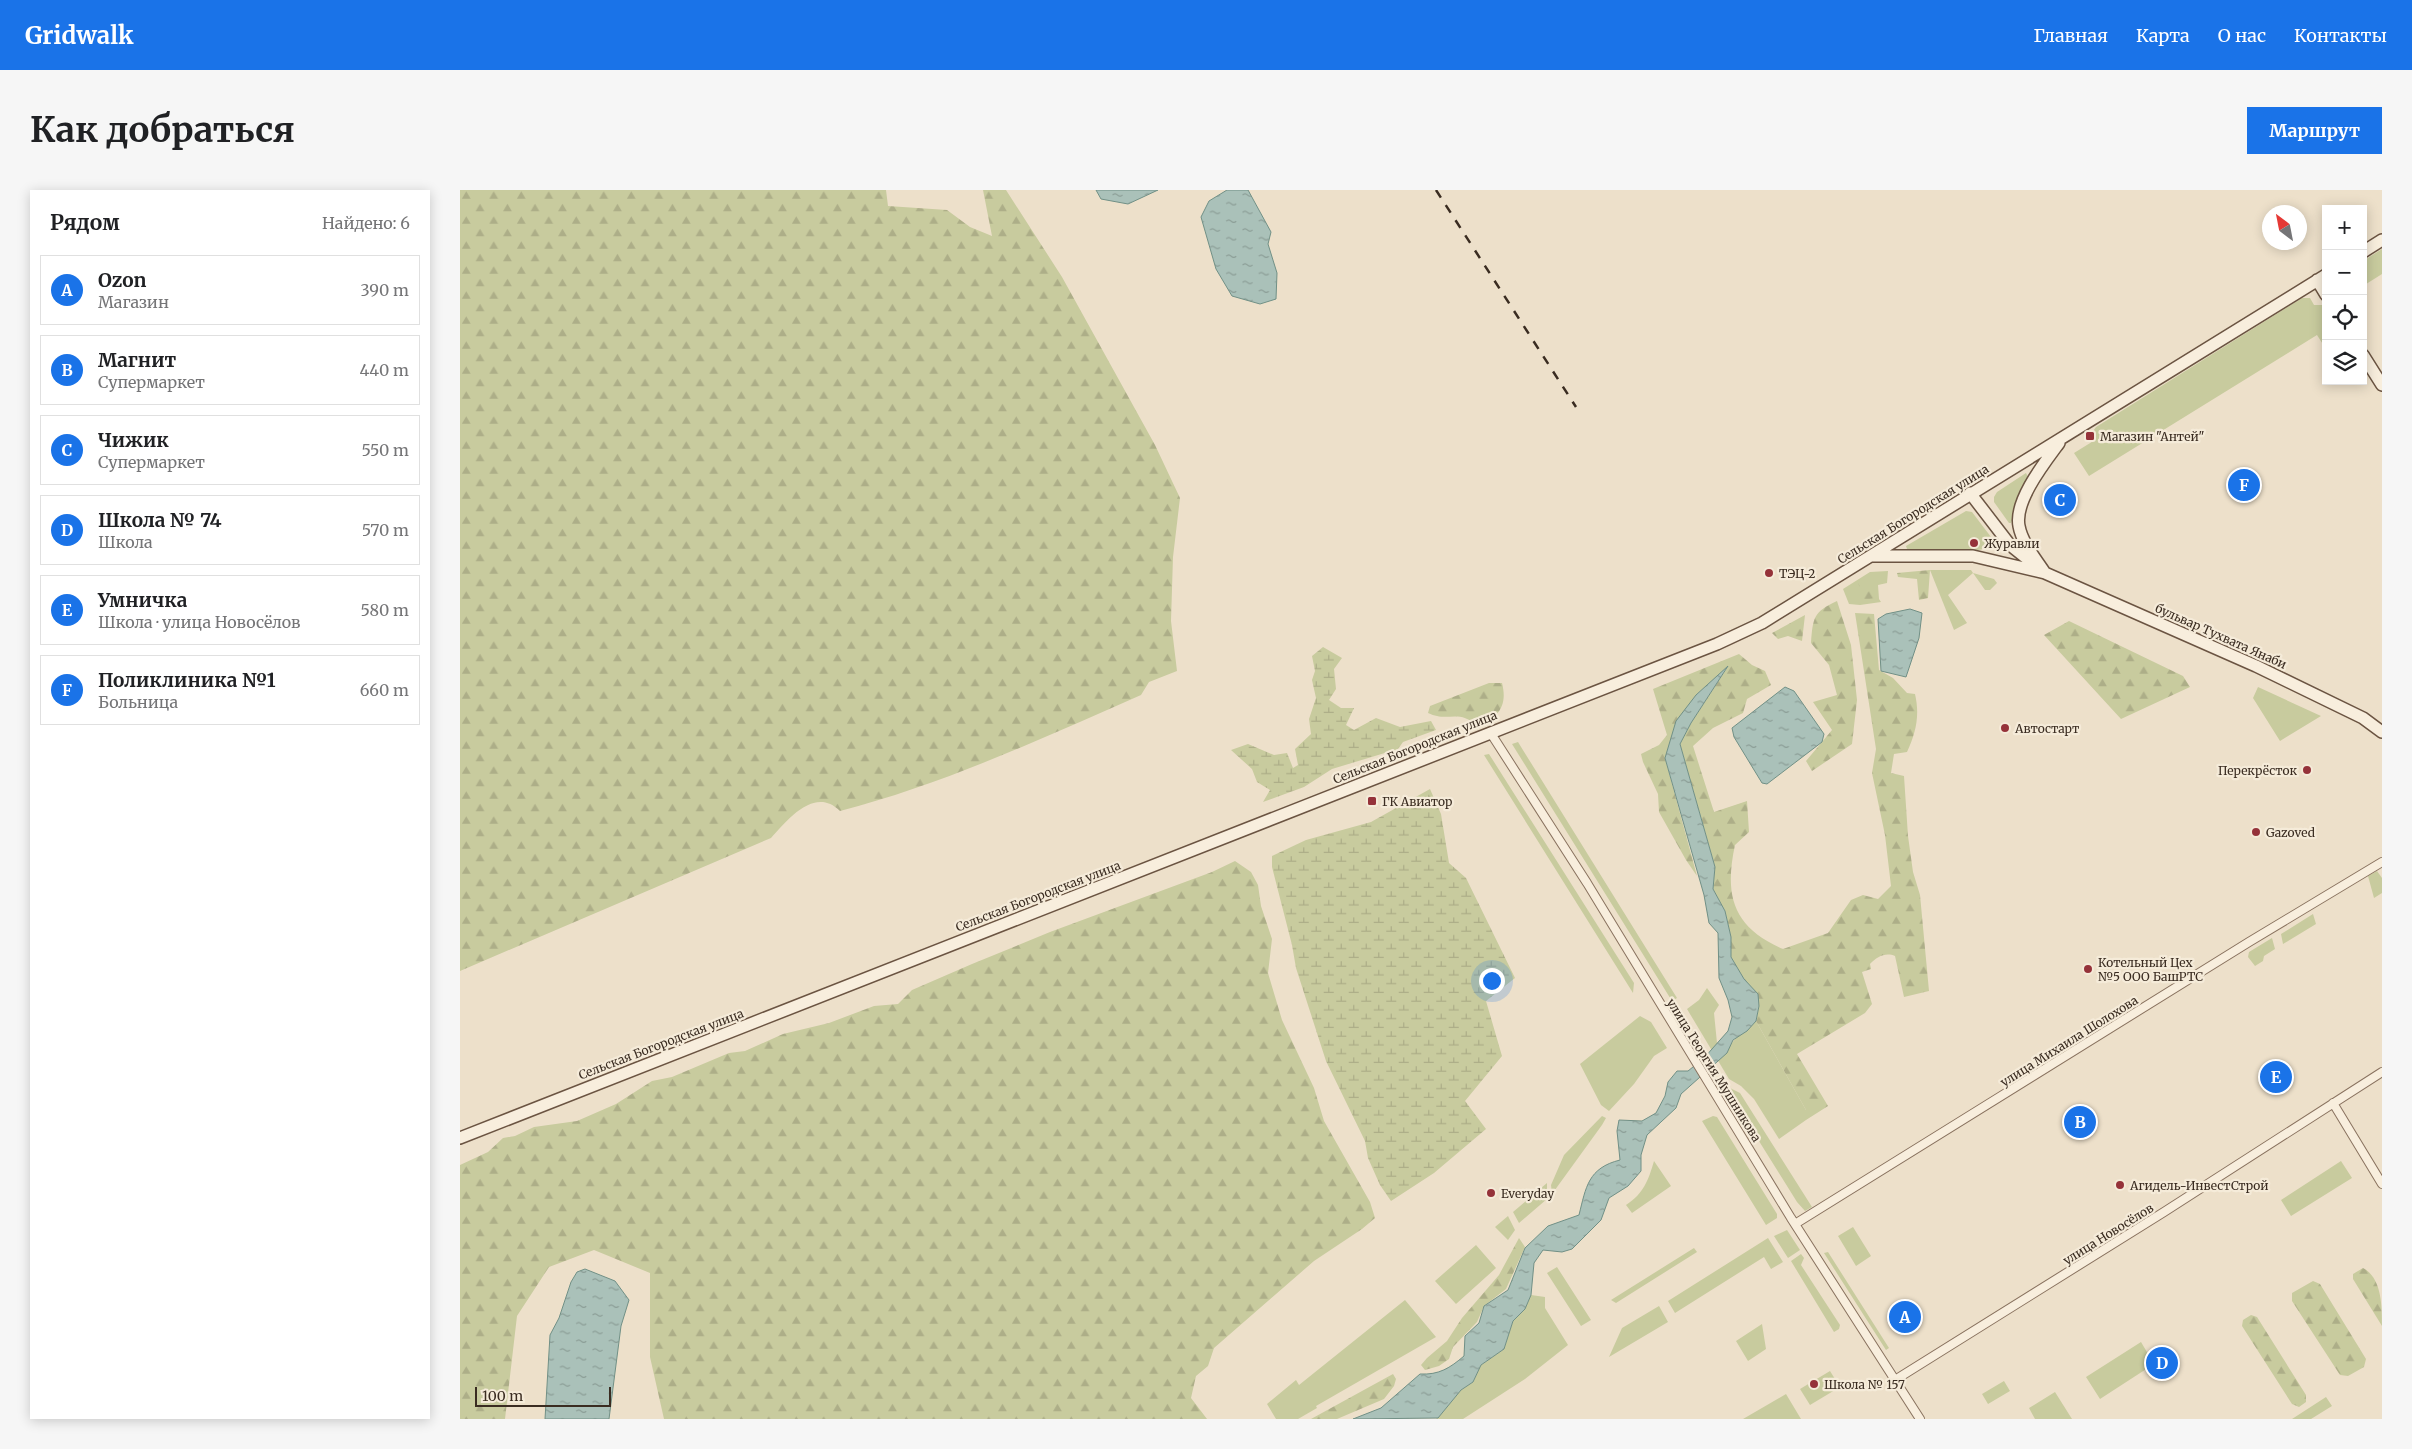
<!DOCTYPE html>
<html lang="ru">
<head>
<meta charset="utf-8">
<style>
  :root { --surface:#fff; --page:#f6f6f6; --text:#202124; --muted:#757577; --line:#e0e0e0; --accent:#1a73e8 }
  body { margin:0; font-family:Merriweather,serif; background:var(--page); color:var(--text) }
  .controls { position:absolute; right:15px; top:15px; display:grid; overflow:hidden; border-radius:0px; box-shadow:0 2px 12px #0003 }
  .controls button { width:45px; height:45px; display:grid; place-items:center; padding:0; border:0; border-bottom:1px solid var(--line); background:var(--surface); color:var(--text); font:25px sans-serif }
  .compass { position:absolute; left:1802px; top:15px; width:45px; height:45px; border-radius:50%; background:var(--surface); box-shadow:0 2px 12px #0003; rotate:328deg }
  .scale { position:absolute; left:15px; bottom:12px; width:136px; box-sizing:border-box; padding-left:5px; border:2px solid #3a2c21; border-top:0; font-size:14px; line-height:18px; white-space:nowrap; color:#3a2c21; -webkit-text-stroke:4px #f5ebd9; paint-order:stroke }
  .you { position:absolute; left:1031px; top:790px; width:18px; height:18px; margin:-12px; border:4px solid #fff; border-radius:50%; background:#1a73e8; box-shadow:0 0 0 8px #1a73e833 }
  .badge { display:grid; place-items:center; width:32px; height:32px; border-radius:50%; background:var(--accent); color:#fff; font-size:16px; font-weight:700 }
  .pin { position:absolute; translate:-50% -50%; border:2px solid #fff; box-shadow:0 1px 5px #0006 }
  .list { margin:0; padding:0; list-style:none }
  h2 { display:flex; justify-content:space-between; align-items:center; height:65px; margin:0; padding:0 20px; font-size:21px }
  h2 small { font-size:16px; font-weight:400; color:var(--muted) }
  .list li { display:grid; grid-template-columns:32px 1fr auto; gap:15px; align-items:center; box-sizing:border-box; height:70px; margin:0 10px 10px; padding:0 10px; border:1px solid var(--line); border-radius:0px }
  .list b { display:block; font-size:19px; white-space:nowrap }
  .list p { margin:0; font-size:16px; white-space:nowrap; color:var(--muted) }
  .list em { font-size:16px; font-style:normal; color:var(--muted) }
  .icon { flex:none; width:28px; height:28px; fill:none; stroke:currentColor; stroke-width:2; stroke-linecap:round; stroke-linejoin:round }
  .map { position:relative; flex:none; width:1922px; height:1229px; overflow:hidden; border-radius:0px }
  header { display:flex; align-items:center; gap:30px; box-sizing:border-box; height:70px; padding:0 25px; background:var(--accent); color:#fff }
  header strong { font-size:24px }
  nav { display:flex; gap:28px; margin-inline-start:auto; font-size:18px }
  .intro { display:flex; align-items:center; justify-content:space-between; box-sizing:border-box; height:120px; padding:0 30px }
  h1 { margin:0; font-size:35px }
  .button { padding:12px 22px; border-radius:0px; background:var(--accent); color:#fff; font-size:18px; font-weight:700 }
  main { display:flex; gap:30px; padding:0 30px }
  aside { flex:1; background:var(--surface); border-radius:0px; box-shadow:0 2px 12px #0003 }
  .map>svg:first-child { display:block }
  .green { fill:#c8cb9e }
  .forest { fill:url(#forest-firs) }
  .wetland { fill:url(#wetland-marsh) }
  .water { fill:url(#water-ripples); stroke:#719086 }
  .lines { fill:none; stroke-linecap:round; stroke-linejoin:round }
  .street-casing { stroke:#89725f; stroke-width:10 }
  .secondary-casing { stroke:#6b5442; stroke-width:14 }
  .street { stroke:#f8eedd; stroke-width:8 }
  .secondary { stroke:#f8eedd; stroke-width:11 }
  .rail { stroke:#3a2c21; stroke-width:2.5; stroke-dasharray:9 9; stroke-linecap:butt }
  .poi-dot { fill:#953239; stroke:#f5ebd9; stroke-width:2 }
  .labels { text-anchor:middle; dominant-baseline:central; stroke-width:4.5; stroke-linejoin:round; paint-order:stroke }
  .poi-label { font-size:12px; fill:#3a2c21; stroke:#f5ebd9; text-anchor:start }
  .street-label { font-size:12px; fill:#3a2c21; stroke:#f5ebd9 }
</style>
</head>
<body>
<header>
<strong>Gridwalk</strong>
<nav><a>Главная</a><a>Карта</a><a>О нас</a><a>Контакты</a></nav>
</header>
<div class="intro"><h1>Как добраться</h1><a class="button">Маршрут</a></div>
<main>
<aside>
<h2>Рядом<small>Найдено: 6</small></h2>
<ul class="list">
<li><span class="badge">A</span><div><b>Ozon</b><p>Магазин</p></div><em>390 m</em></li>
<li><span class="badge">B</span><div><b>Магнит</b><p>Супермаркет</p></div><em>440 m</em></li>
<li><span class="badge">C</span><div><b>Чижик</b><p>Супермаркет</p></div><em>550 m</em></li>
<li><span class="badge">D</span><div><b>Школа № 74</b><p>Школа</p></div><em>570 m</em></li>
<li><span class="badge">E</span><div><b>Умничка</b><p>Школа · улица Новосёлов</p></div><em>580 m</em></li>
<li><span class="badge">F</span><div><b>Поликлиника №1</b><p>Больница</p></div><em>660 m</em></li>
</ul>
</aside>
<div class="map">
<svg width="1922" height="1229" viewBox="0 0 1922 1229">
  <defs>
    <pattern id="forest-firs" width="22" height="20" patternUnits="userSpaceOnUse" patternTransform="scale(1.25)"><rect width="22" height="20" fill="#c8cb9e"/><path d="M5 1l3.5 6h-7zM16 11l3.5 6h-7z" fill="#adae88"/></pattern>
    <pattern id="wetland-marsh" width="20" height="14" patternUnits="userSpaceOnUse" patternTransform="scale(1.25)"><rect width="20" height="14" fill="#c8cb9e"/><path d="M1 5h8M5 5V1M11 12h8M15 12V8" fill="none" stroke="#adae88"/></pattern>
    <pattern id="water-ripples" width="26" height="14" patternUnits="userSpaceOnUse" patternTransform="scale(1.25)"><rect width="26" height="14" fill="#aac1b9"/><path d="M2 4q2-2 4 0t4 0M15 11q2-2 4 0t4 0" fill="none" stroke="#8b9d96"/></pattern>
  </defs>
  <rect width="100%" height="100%" fill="#ede0ca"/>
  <!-- green -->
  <path class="green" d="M1922,59V84L1903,96V71Z
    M1842,108H1850L1854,115H1862L1866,120V159L1857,145L1629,286L1614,263L1635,250L1631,244L1636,237Z
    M1566,283L1568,287L1551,333H1549L1534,312V307L1537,302Z
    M1506,321L1512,322L1531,347L1530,358L1518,360L1447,359L1446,356Z
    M1470,380H1511L1513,383L1534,389L1537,393L1530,400H1525L1513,383L1488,405L1507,433L1494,440Z
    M1428,381L1427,393L1418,395L1419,409L1421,412L1400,415L1389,414L1383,399L1410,382Z
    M1798,497L1861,526L1820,551L1793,508Z
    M1058,552L1217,808L1212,811L1052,554Z
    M1029,564L1174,793L1173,803L1024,565Z
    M1917,681L1922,688V703L1914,708L1908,686Z
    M1853,724L1856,734L1823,754L1821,744Z
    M1812,748L1815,759L1804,766L1803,771L1795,776L1788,767L1789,762Z
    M1247,798L1259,815L1254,823L1257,853L1269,858C1274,846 1287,841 1296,831L1346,920V930L1319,949L1294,909L1281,896L1269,889L1227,819L1239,810Z
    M1180,826L1191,832L1207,858L1194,866L1174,894L1149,921L1141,915L1120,874Z
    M1264,895L1280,903L1352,1017L1345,1021L1337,1012Z
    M1142,926L1146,928L1142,935L1092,1004L1091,995L1104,965Z
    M1253,926L1257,927L1317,1024V1028L1306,1035L1242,931Z
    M1194,971L1211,996L1172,1023L1166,1015C1184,1003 1188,991 1194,971Z
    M1881,971L1892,988L1831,1026L1821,1010Z
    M1087,993V1009L1059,1033L1053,1022Z
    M1048,1026L1055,1040L1048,1050L1035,1037Z
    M1393,1037L1411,1066L1396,1076L1378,1046Z
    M1327,1040L1340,1060L1328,1068L1314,1046Z
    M1308,1048L1323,1072L1311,1079L1304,1067L1215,1123L1208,1111Z
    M1016,1055L1036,1078L996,1114L975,1091Z
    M1234,1058L1237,1062L1156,1113L1151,1110Z
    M1368,1062L1429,1158L1426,1160L1364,1063Z
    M1341,1064L1344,1068L1341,1075L1380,1135L1379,1139L1374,1142L1331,1071Z
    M1097,1077L1131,1130L1121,1136L1087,1083Z
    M1071,1105L1085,1107V1118L1108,1155L1065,1189L1003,1229H976L1001,1200L1013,1192L1021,1175L1044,1159L1053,1131L1065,1119Z
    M945,1110L976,1147L856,1216L857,1218L838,1229H816L807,1214L836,1190L839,1195Z
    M1199,1116L1208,1132L1149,1167L1162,1138Z
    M1302,1134L1306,1159L1288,1171L1276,1151Z
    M1681,1152L1694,1174L1640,1209L1626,1187Z
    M1370,1181L1380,1197L1350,1215L1340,1199Z
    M1544,1191L1550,1201L1528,1214L1522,1204Z
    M1595,1202L1612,1229H1575L1569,1218Z
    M1326,1204L1341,1229H1283Z
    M1866,1207L1872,1216L1851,1229H1832Z"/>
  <!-- forest -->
  <path class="forest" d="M0,0H426L428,16L487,20L510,37L532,46L523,0H546L602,87L695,255L720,308L713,367L711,431L717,481L689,492L681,505C583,548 484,594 380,621C355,596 328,629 311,648L0,781Z
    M1470,380L1468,408L1459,410L1457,389L1438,387L1437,383Z
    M1412,387L1416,396V408L1403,410L1398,392Z
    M1377,411L1391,455L1397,510L1392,554L1352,581L1346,571L1372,540L1353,512L1377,505L1369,475L1351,453C1353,428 1353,422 1377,411Z
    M1395,423L1414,424L1419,480L1433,488L1447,503L1455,504C1460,525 1456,543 1447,562L1434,564L1431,583L1444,586L1448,646L1453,682L1460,705L1469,801L1444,807L1435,766C1425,762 1417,767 1410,774L1411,779L1402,782L1412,814L1405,823L1337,864L1368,916L1346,930V920L1296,831L1299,816L1271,767V747L1265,721L1253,699L1255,677L1220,554L1231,533L1267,478L1236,505L1205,568L1237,686L1226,670L1199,622L1198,604L1183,572L1181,564L1199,555L1207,545L1193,499L1279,464L1292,475L1305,481L1311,495L1287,509L1283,523L1253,538L1233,556L1254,622L1287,611L1289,642L1275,655C1264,706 1273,737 1323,759L1368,743L1391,710L1403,705L1418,709L1431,696L1425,645L1412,583L1416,559Z
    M1345,425L1342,451L1328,446L1318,449L1312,443Z
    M1609,431L1723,486L1730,497L1661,529L1584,445Z
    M1029,493H1042C1048,516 1038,528 1018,536C997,518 989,533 968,523L970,516Z
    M775,671L791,682L798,695L801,716L812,749L808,783L822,830L854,898L864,931L910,1012L915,1028L902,1039L854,1071L754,1158L748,1176L736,1186L731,1208L747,1229H204L190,1167V1083L134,1060L89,1077L57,1126L45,1229H0V975L28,962L43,948L55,946L74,937L117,931L156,914L192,891L212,887L269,863L285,861L323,844L369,833L414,816L438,814L452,800L512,774L590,742L752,682Z
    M1059,1048L1065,1057L1046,1099L1024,1116L1017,1132L993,1157L989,1169L979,1176L965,1180L961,1175L967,1168L987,1151L1002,1128L1039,1085Z
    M1903,1078C1922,1088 1922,1116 1922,1136L1893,1089V1084Z
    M1853,1091L1860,1094L1906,1169L1904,1177L1888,1186L1880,1185L1832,1111V1103Z
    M1791,1125L1797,1127L1846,1205V1212L1839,1217L1832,1214L1782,1136L1783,1130Z
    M933,1184L936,1189L934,1196L924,1209L877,1229H851Z"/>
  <!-- wetland -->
  <path class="wetland" d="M863,457L882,468L874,479L876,499L869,510L881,518H894L886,535L894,540L916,528L940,537L971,531L976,540L943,552L938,559L872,579L844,597L803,612L810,600L797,592L792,579L771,560L788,554L814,565L827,563L833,578L838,575L835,559L851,544L849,529L856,508L852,490L855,481L852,466Z
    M970,599L981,624L989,673L1006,688L1055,788L1026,811L1042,866L1005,911L1026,939L974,983L931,1011L920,995L908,968L905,951L866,871L836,778L832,755L812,677V666L846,650L911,632Z"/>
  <!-- water -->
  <path class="water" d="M636,0H698L668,14L641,9Z
    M767,0H788L811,42L808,54L817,83L816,109L800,114L772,106L756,79L741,27L749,11Z
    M1450,419L1462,423L1459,448L1446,487L1421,481L1418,429L1426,424Z
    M1268,476L1231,533L1220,554L1255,677L1253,699L1265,721L1271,747V767L1284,789L1298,804L1299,816L1296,831L1287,841L1273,850L1267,863L1221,904L1216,918L1187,945L1181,965V981L1168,996L1149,1008L1141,1030L1112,1059L1102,1062L1083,1060L1074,1073L1071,1105L1065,1119L1053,1131L1044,1159L1021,1175L1013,1192L1001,1200L978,1228L893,1229L921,1218L960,1184C979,1185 990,1178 1004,1166L1005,1146L1019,1133L1024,1116L1048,1100L1065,1058L1088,1036L1119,1025C1126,997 1128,978 1160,970L1157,941L1159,930L1182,931L1196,923L1205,906L1208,892L1217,881H1228L1244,868L1268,841L1272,827L1268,810L1259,788L1258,743L1249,733L1244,705L1205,568L1216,531L1236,505Z
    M1325,497L1334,501L1364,544L1362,552L1307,594L1302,593L1274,547L1272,538Z
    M125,1079L155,1091L169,1110L161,1136L149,1229H85L90,1145L99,1128L111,1092L117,1082Z"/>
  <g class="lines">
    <defs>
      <path id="street" d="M1030,542L1127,693L1331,1028L1460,1229
        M1873,913L1922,994
        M1335,1034L1789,752L1922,672
        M1435,1190L1704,1022L1922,882"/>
      <path id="secondary" d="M1903,62L1922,50
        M1857,90L1866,105
        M1903,165L1922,195
        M1510,303L1550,355L1580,379
        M1412,366H1513L1585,383L1796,476L1903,528L1922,542
        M1585,383C1576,369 1562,353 1559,336C1554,311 1585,272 1599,253
        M0,948L1257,454L1302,433L1866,85"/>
    </defs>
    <!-- street casing -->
    <use href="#street" class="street-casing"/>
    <!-- secondary casing -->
    <use href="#secondary" class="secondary-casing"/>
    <!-- street -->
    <use href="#street" class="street"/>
    <!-- secondary -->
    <use href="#secondary" class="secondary"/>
    <!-- rail -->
    <path class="rail" d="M976,0L1116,217"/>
  </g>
  <!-- markers -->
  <g class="poi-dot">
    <rect x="1625" y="241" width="10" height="10" rx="2.5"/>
    <circle cx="1514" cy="353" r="5"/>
    <circle cx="1309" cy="383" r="5"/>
    <circle cx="1545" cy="538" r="5"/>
    <circle cx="1847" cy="580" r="5"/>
    <rect x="907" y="606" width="10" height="10" rx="2.5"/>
    <circle cx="1796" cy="642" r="5"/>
    <circle cx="1628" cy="779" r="5"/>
    <circle cx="1660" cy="995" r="5"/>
    <circle cx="1031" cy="1003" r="5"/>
    <circle cx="1354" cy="1194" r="5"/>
  </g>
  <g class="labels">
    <!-- poi labels -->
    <g class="poi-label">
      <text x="1640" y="246">Магазин "Антей"</text>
      <text x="1524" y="353">Журавли</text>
      <text x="1319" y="383">ТЭЦ-2</text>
      <text x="1555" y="538">Автостарт</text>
      <text x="1837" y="580" text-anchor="end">Перекрёсток</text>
      <text x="922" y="611">ГК Авиатор</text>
      <text x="1806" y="642">Gazoved</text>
      <text x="1638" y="772">Котельный Цех<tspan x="1638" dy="14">№5 ООО БашРТС</tspan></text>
      <text x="1670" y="995">Агидель-ИнвестСтрой</text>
      <text x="1041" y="1003">Everyday</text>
      <text x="1364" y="1194">Школа № 157</text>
    </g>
    <!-- street labels -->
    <g class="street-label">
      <text transform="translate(1453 324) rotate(-32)">Сельская Богородская улица</text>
      <text transform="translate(1761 446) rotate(24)">бульвар Тухвата Янаби</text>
      <text transform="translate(955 557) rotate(-22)">Сельская Богородская улица</text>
      <text transform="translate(578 706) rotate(-21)">Сельская Богородская улица</text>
      <text transform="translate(1609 851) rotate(-32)">улица Михаила Шолохова</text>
      <text transform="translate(201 854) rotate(-21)">Сельская Богородская улица</text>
      <text transform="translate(1254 880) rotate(58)">улица Георгия Мушникова</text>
      <text transform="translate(1648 1044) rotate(-32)">улица Новосёлов</text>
    </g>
  </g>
</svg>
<div class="controls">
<button>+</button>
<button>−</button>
<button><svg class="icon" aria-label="locate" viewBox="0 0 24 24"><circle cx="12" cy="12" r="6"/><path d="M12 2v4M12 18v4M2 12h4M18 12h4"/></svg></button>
<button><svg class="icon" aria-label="layers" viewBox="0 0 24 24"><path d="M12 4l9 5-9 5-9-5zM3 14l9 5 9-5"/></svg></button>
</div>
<svg class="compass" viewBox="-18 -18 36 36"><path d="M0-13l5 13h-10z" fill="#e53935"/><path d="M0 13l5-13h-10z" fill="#757577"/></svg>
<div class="scale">100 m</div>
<div class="you"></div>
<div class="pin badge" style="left:1445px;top:1127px">A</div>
<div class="pin badge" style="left:1620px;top:932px">B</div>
<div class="pin badge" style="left:1600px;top:310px">C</div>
<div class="pin badge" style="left:1702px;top:1173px">D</div>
<div class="pin badge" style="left:1816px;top:887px">E</div>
<div class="pin badge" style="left:1784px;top:295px">F</div>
</div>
</main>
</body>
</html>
